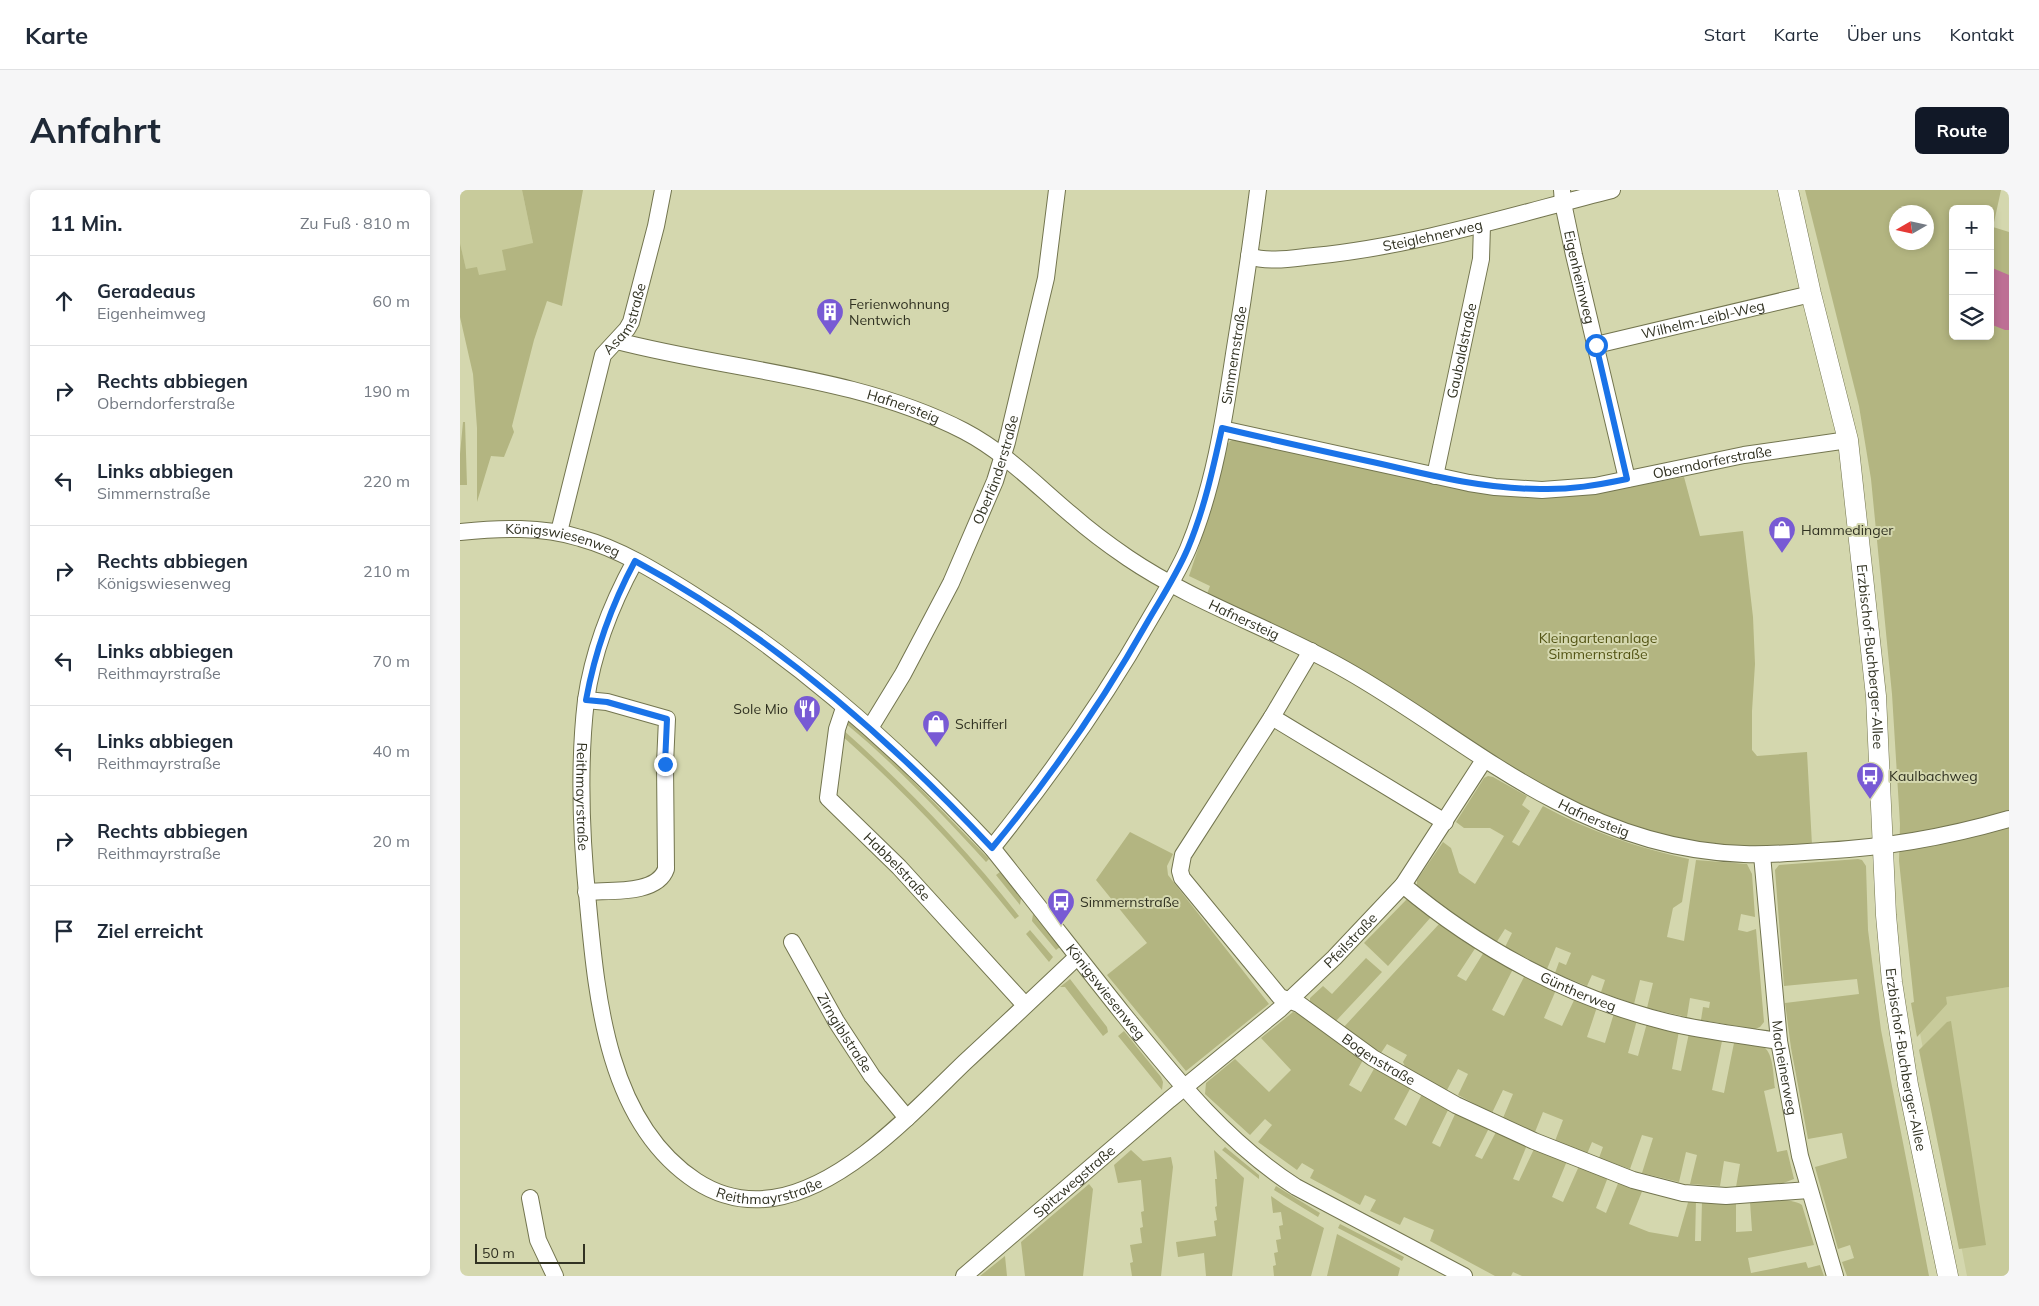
<!DOCTYPE html>
<html lang="de">
<head>
<meta charset="utf-8">
<style>
  :root { --surface:#fff; --page:#f6f6f7; --text:#1f2937; --muted:#747a83; --line:#e0e1e3; --accent:#111827 }
  body { margin:0; font-family:Mulish,sans-serif; background:var(--page); color:var(--text) }
  .controls { position:absolute; right:15px; top:15px; display:grid; overflow:hidden; border-radius:8px; box-shadow:0 2px 8px #0003 }
  .controls button { width:45px; height:45px; display:grid; place-items:center; padding:0; border:0; border-bottom:1px solid var(--line); background:var(--surface); color:var(--text); font:25px sans-serif }
  .compass { position:absolute; left:1429px; top:15px; width:45px; height:45px; border-radius:50%; background:var(--surface); box-shadow:0 2px 8px #0003; rotate:261deg }
  .scale { position:absolute; left:15px; bottom:12px; width:110px; box-sizing:border-box; padding-left:5px; border:2px solid #313222; border-top:0; font-size:14px; line-height:18px; white-space:nowrap; color:#313222; -webkit-text-stroke:4px #d4d7ae; paint-order:stroke }
  .stop { position:absolute; width:15px; height:15px; margin:-11px; border:4px solid #1a73e8; border-radius:50%; background:#fff }
  .stop.end { background:#1a73e8; border-color:#fff; box-shadow:0 1px 5px #0008 }
  .list { margin:0; padding:0; list-style:none }
  h2 { display:flex; justify-content:space-between; align-items:center; height:65px; margin:0; padding:0 20px; font-size:21px }
  h2 small { font-size:16px; font-weight:400; color:var(--muted) }
  .list li { display:grid; grid-template-columns:32px 1fr auto; gap:15px; align-items:center; box-sizing:border-box; height:90px; padding:0 20px; border-top:1px solid var(--line) }
  .list b { display:block; font-size:19px; white-space:nowrap }
  .list p { margin:0; font-size:16px; white-space:nowrap; color:var(--muted) }
  .list em { font-size:16px; font-style:normal; color:var(--muted) }
  .icon { flex:none; width:28px; height:28px; fill:none; stroke:currentColor; stroke-width:2; stroke-linecap:round; stroke-linejoin:round }
  .map { position:relative; flex:none; width:1549px; height:1086px; overflow:hidden; border-radius:8px }
  header { display:flex; align-items:center; gap:30px; box-sizing:border-box; height:70px; padding:0 25px; background:var(--surface); border-bottom:1px solid var(--line) }
  header strong { font-size:24px }
  nav { display:flex; gap:28px; margin-inline-start:auto; font-size:18px }
  .intro { display:flex; align-items:center; justify-content:space-between; box-sizing:border-box; height:120px; padding:0 30px }
  h1 { margin:0; font-size:35px }
  .button { padding:12px 22px; border-radius:8px; background:var(--accent); color:#fff; font-size:18px; font-weight:700 }
  main { display:flex; gap:30px; padding:0 30px }
  aside { flex:1; background:var(--surface); border-radius:8px; box-shadow:0 2px 8px #0003 }
  .map>svg:first-child { display:block }
  .built { fill:#c8cb9b }
  .green { fill:#b3b581; fill-rule:evenodd }
  .water { fill:#bd6f94 }
  .lines { fill:none; stroke-linecap:round; stroke-linejoin:round }
  .minor-casing { stroke:#73754f; stroke-width:18 }
  .tertiary-casing { stroke:#73754f; stroke-width:21 }
  .minor { stroke:#fff; stroke-width:16 }
  .tertiary { stroke:#fff; stroke-width:20 }
  .route { stroke:#1a73e8; stroke-width:6 }
  .labels { text-anchor:middle; dominant-baseline:central; stroke-width:4; stroke-linejoin:round; paint-order:stroke }
  .street-label { font-size:14px; fill:#313222; stroke:#d4d7ae }
  .poi-label { font-size:14px; fill:#313222; stroke:#d4d7ae; text-anchor:start }
  .park-label { font-size:14px; fill:#535414; stroke:#d4d7ae }
</style>
</head>
<body>
<header>
<strong>Karte</strong>
<nav><a>Start</a><a>Karte</a><a>Über uns</a><a>Kontakt</a></nav>
</header>
<div class="intro"><h1>Anfahrt</h1><a class="button">Route</a></div>
<main>
<aside>
<h2>11 Min.<small>Zu Fuß · 810 m</small></h2>
<ul class="list">
<li><svg class="icon" aria-label="ahead" viewBox="0 0 24 24"><path d="M12 20V5M6 11l6-6 6 6"/></svg><div><b>Geradeaus</b><p>Eigenheimweg</p></div><em>60 m</em></li>
<li><svg class="icon" aria-label="right" viewBox="0 0 24 24"><path d="M7 20v-9h11M14 6l5 5-5 5"/></svg><div><b>Rechts abbiegen</b><p>Oberndorferstraße</p></div><em>190 m</em></li>
<li><svg class="icon" aria-label="left" viewBox="0 0 24 24"><path d="M17 20v-9H6M10 6l-5 5 5 5"/></svg><div><b>Links abbiegen</b><p>Simmernstraße</p></div><em>220 m</em></li>
<li><svg class="icon" aria-label="right" viewBox="0 0 24 24"><path d="M7 20v-9h11M14 6l5 5-5 5"/></svg><div><b>Rechts abbiegen</b><p>Königswiesenweg</p></div><em>210 m</em></li>
<li><svg class="icon" aria-label="left" viewBox="0 0 24 24"><path d="M17 20v-9H6M10 6l-5 5 5 5"/></svg><div><b>Links abbiegen</b><p>Reithmayrstraße</p></div><em>70 m</em></li>
<li><svg class="icon" aria-label="left" viewBox="0 0 24 24"><path d="M17 20v-9H6M10 6l-5 5 5 5"/></svg><div><b>Links abbiegen</b><p>Reithmayrstraße</p></div><em>40 m</em></li>
<li><svg class="icon" aria-label="right" viewBox="0 0 24 24"><path d="M7 20v-9h11M14 6l5 5-5 5"/></svg><div><b>Rechts abbiegen</b><p>Reithmayrstraße</p></div><em>20 m</em></li>
<li><svg class="icon" aria-label="arrive" viewBox="0 0 24 24"><path d="M6 21V4h12l-3 4 3 4H6"/></svg><div><b>Ziel erreicht</b></div></li>
</ul>
</aside>
<div class="map">
<svg width="1549" height="1086" viewBox="0 0 1549 1086">
  <rect width="100%" height="100%" fill="#d4d7ae"/>
  <!-- built -->
  <path class="built" d="M0,0H62L73,53L46,80L19,86L6,80L0,53Z
    M1549,797V1086H1507L1454,812Z"/>
  <!-- green -->
  <path class="green" d="M62,0H123L102,116L87,111L74,150L52,236L54,242L44,267L31,266L17,312V238L13,184L0,127V53L6,79L17,77L19,85L46,80L42,60L73,53Z
    M1345,0H1541L1533,37L1549,42V797L1486,807L1487,814L1457,847L1451,813L1454,812L1439,671L1440,634L1432,504L1411,289L1399,216ZM1493,19H1530V146H1493ZM1436,22H1466V52H1436Z
    M3,232H5L7,295H0V264Z
    M775,249L1087,308L1137,303L1224,287L1240,346L1283,341L1293,427L1295,474L1292,521V560L1297,566L1347,562L1352,655L1274,657L1238,653L1192,644L1120,617L747,404L750,396L729,386L746,335L767,255L770,251Z
    M388,531L417,554L529,669L526,672C481,623 436,575 385,533Z
    M382,539C446,596 506,658 559,726L555,729C502,662 444,601 380,544Z
    M1028,586L1033,587L1067,606L1062,615L1070,621L1052,652L1059,656L1083,616C1129,641 1177,658 1229,669L1222,712L1213,718L1207,747L1224,751L1236,670L1287,674L1292,684L1295,727L1281,724L1278,740L1287,742L1296,739L1304,832L1300,837L1295,839L1241,830L1243,817L1249,818L1250,812L1230,808L1227,827L1187,818L1193,793L1180,790L1174,814L1141,802L1145,790L1132,785L1127,796L1095,783L1099,772L1106,775L1111,763L1096,757L1087,779L1045,757L1052,743L1045,739L1036,753L1020,743L957,698V690L983,652L991,658L999,683L1015,694L1044,646L1030,638H1004L996,632L1024,588Z
    M670,642L713,664L707,676L708,685L809,814L726,881L647,785L687,753L636,690Z
    M1398,669L1402,670L1406,676L1408,740L1421,840L1469,1086H1387L1382,1072L1394,1068L1390,1055L1378,1059L1355,977L1387,968L1382,943L1348,949L1331,858L1325,813L1399,804L1397,789L1324,796L1315,680L1319,675Z
    M540,682L561,708L560,715L536,685Z
    M947,709L971,727L928,776L904,753Z
    M573,724L600,757L596,760L572,731Z
    M980,733L1016,757L997,786L1006,791L1024,762L1053,779L1032,820L1044,826L1065,785L1096,800L1084,828L1102,836L1115,808L1137,817L1127,847L1145,853L1154,823L1177,830L1168,863L1178,866L1187,833L1219,841L1212,879L1221,881L1229,843L1262,851L1252,900L1264,903L1274,853L1304,857C1314,865 1313,886 1315,898L1304,901L1317,962L1327,960L1334,989L1318,995L1276,997L1280,974L1264,971L1260,996L1230,994L1237,965L1226,962L1219,992L1182,983L1193,948L1182,945L1170,979L1139,968L1143,957L1132,952L1127,964L1095,951L1103,930L1083,922L1075,942L1043,928L1053,904L1043,900L1032,923L998,905L1008,884L998,879L987,900L946,879L943,872L947,865L927,854L921,863L883,838Z
    M570,740L593,767L589,772L566,744Z
    M906,768L922,782L875,832L850,814V808L863,796L872,804Z
    M610,789L647,837L648,842L643,846L605,797H600Z
    M833,822L838,823L903,870L889,895L901,902L915,877L951,897L934,929L946,936L962,904L989,918L972,953L980,957L996,922L1029,938L1015,966L1022,969L1036,942L1067,955L1053,989L1059,991L1074,959L1107,971L1092,1007L1103,1012L1119,976L1148,987L1136,1018L1146,1023L1159,991L1183,999L1169,1034L1189,1042L1218,1047L1229,1009L1236,1010L1235,1051H1241L1242,1011L1276,1013V1042L1292,1041L1290,1012C1305,1011 1329,1007 1342,1015L1354,1055L1288,1068L1291,1083L1346,1072L1348,1078L1360,1075L1364,1086H1062L1053,1082L1051,1086H1035L970,1051L974,1040L944,1027L940,1035L910,1021L916,1010L905,1005L900,1015L850,988L854,980L842,973L837,980L798,952L812,935L805,929L790,945L745,904L746,893L775,869L809,902L831,880L801,848Z
    M1491,831L1526,1055L1499,1059L1459,860L1487,832Z
    M664,841L701,887L703,892L702,900L658,846Z
    M765,957L799,985V989L762,960Z
    M671,960L683,971L711,967L713,977L701,1086H672L670,1073L673,1072L670,1055L682,1053L680,1038L683,1037L681,1022L684,1021L681,990L658,993L654,975Z
    M754,960L784,988L772,1086H746L744,1063L718,1067L716,1052L756,1046L754,1031L757,1030L755,1017L757,1016L755,989H757Z
    M629,994L633,999L623,1086H565L561,1052Z
    M816,996L860,1023L858,1027L814,1000Z
    M811,1006L824,1015L864,1038L851,1086H814L813,1076L816,1075L814,1063L818,1062L816,1050L821,1049L819,1036L823,1035L821,1022L813,1023Z
    M880,1034L944,1067L942,1071L878,1038Z
    M877,1044L940,1078L938,1086H867Z
    M545,1066L547,1086H520Z"/>
  <!-- water -->
  <path class="water" d="M1530,77L1549,85V140H1545L1530,134Z"/>
  <g class="lines">
    <defs>
      <g id="minor">
        <path id="s1" d="M1102,0L1103,13L1114,65L1167,289"/>
        <path id="s2" d="M789,66C809,73 834,68 854,66C956,56 1053,25 1152,0"/>
        <path id="s3" d="M157,151C273,181 397,186 504,241C546,263 578,297 613,326C630,341 649,355 668,368C736,414 815,439 886,480C957,520 1021,572 1094,610C1152,641 1218,662 1284,664C1310,665 1335,663 1361,661C1425,658 1487,647 1549,629"/>
        <path id="s4" d="M1136,155L1351,104"/>
        <path id="s5" d="M762,239L1009,293L1035,297L1082,300L1135,296L1284,265L1388,250"/>
        <path id="s6" d="M975,286L1021,69L1022,35"/>
        <path id="s7" d="M0,342C40,338 81,336 120,348C160,359 197,382 232,404C343,473 443,563 532,658C577,714 620,770 664,825C716,889 766,952 836,997L1004,1086"/>
        <path id="s8" d="M99,342L143,165L167,139L171,132L196,36L203,0"/>
        <path id="s9" d="M175,371C152,413 133,461 126,510C118,578 121,646 128,714C137,811 148,933 236,991C259,1006 286,1012 313,1008C385,997 454,921 505,872C543,837 580,802 617,767"/>
        <path id="s10" d="M851,461L812,527L723,665L720,681L722,688L820,807L839,814L913,868L996,915L1074,951L1173,990L1223,1003L1266,1006L1349,1000"/>
        <path id="s11" d="M384,518L377,539L368,608L439,677L565,815"/>
        <path d="M812,527L985,632"/>
        <path id="s12" d="M410,538L443,484L491,393L535,291L547,252L586,88L597,0"/>
        <path id="s13" d="M532,658C589,587 643,511 688,432C702,408 717,384 728,359C754,297 764,230 774,164C783,110 791,55 798,0"/>
        <path id="s14" d="M1302,665L1319,851L1340,966L1375,1086"/>
        <path id="s15" d="M943,695C1019,759 1110,808 1207,832C1243,841 1281,845 1319,851"/>
        <path d="M126,702C150,700 197,705 206,679L205,574L207,529L147,512L126,510"/>
        <path id="s16" d="M332,752L376,831L412,886L447,928"/>
        <path d="M70,1008L78,1050L95,1086"/>
        <path id="s17" d="M504,1086L709,910L820,819L874,768L943,695L1024,570"/>
      </g>
      <g id="tertiary">
        <path id="s18" d="M1328,0L1351,104L1388,250L1416,506L1426,725L1432,792L1448,895L1488,1086"/>
      </g>
    </defs>
    <!-- minor casing -->
    <use href="#minor" class="minor-casing"/>
    <!-- tertiary casing -->
    <use href="#tertiary" class="tertiary-casing"/>
    <!-- minor -->
    <use href="#minor" class="minor"/>
    <!-- tertiary -->
    <use href="#tertiary" class="tertiary"/>
  </g>
  <g class="lines">
    <!-- route -->
    <path class="route" d="M205,574L207,529L147,512L126,510C135,461 152,414 175,371C309,443 428,547 532,658C590,588 643,511 688,431C702,407 717,384 728,358C744,320 753,279 762,238C817,251 872,263 926,275C977,287 1028,299 1080,299C1110,300 1138,295 1167,289L1136,155"/>
  </g>
  <!-- icons -->
  <defs>
    <symbol id="building-pin" viewBox="-11 -11 22 30"><path d="M0 17L-7.5 6A9.5 9.5 0 1 1 7.5 6Z" fill="#785ad4" stroke="#d4d7ae"/><path d="M-4-6H4V6H1V3H-1V6H-4ZM-2.5-4.3h1.7v1.8h-1.7ZM.8-4.3h1.7v1.8H.8ZM-2.5-1h1.7V.8h-1.7ZM.8-1h1.7V.8H.8Z" fill="#fff"/></symbol>
    <symbol id="shop-pin" viewBox="-11 -11 22 30"><path d="M0 17L-7.5 6A9.5 9.5 0 1 1 7.5 6Z" fill="#785ad4" stroke="#d4d7ae"/><path d="M-5-2.5h2.3a2.7 3.5 0 0 1 5.4 0H5L5.5 6h-11ZM-1.5-2.5h3a1.5 2.3 0 0 0-3 0Z" fill="#fff"/></symbol>
    <symbol id="restaurant-pin" viewBox="-11 -11 22 30"><path d="M0 17L-7.5 6A9.5 9.5 0 1 1 7.5 6Z" fill="#785ad4" stroke="#d4d7ae"/><path d="M-5-6h1v4h1v-4h1v4h1v-4h1v5L-1.5 .5V6h-2V.5L-5-1ZM5-6V6H3V1.5H1.5Q1.5-4 5-6Z" fill="#fff"/></symbol>
    <symbol id="bus-pin" viewBox="-11 -11 22 30"><path d="M0 17L-7.5 6A9.5 9.5 0 1 1 7.5 6Z" fill="#785ad4" stroke="#d4d7ae"/><path d="M-5-6H5V4H4V6H2V4H-2V6H-4V4H-5ZM-3.5-4V0h7V-4ZM-3.5 1.2v1.5H-2V1.2ZM2 1.2v1.5H3.5V1.2Z" fill="#fff"/></symbol>
  </defs>
  <g fill-rule="evenodd">
    <use href="#building-pin" x="354" y="106" width="32" height="43"/>
    <use href="#shop-pin" x="1306" y="324" width="32" height="43"/>
    <use href="#restaurant-pin" x="331" y="503" width="32" height="43"/>
    <use href="#shop-pin" x="460" y="518" width="32" height="43"/>
    <use href="#bus-pin" x="1394" y="570" width="32" height="43"/>
    <use href="#bus-pin" x="585" y="696" width="32" height="43"/>
  </g>
  <g class="labels">
    <!-- street labels -->
    <g class="street-label">
      <text stroke="none"><textPath href="#s2" startOffset="186">Steiglehnerweg</textPath></text>
      <text stroke="none"><textPath href="#s1" startOffset="89">Eigenheimweg</textPath></text>
      <text stroke="none"><textPath href="#s8" startOffset="226">Asamstraße</textPath></text>
      <text stroke="none"><textPath href="#s4" startOffset="110">Wilhelm-Leibl-Weg</textPath></text>
      <text stroke="none"><textPath href="#s6" startOffset="128">Gaubaldstraße</textPath></text>
      <text stroke="none"><textPath href="#s13" startOffset="558">Simmernstraße</textPath></text>
      <text stroke="none"><textPath href="#s3" startOffset="294">Hafnersteig</textPath></text>
      <text stroke="none"><textPath href="#s5" startOffset="499">Oberndorferstraße</textPath></text>
      <text stroke="none"><textPath href="#s12" startOffset="288">Oberländerstraße</textPath></text>
      <text stroke="none"><textPath href="#s7" startOffset="104">Königswiesenweg</textPath></text>
      <text stroke="none"><textPath href="#s3" startOffset="699">Hafnersteig</textPath></text>
      <text stroke="none"><textPath href="#s18" startOffset="475">Erzbischof-Buchberger-Allee</textPath></text>
      <text stroke="none"><textPath href="#s9" startOffset="245">Reithmayrstraße</textPath></text>
      <text stroke="none"><textPath href="#s3" startOffset="1102">Hafnersteig</textPath></text>
      <text stroke="none"><textPath href="#s11" startOffset="189">Habbelstraße</textPath></text>
      <text stroke="none"><textPath href="#s17" startOffset="512">Pfeilstraße</textPath></text>
      <text stroke="none"><textPath href="#s15" startOffset="206">Güntherweg</textPath></text>
      <text stroke="none"><textPath href="#s7" startOffset="824">Königswiesenweg</textPath></text>
      <text stroke="none"><textPath href="#s16" startOffset="105">Zirngiblstraße</textPath></text>
      <text stroke="none"><textPath href="#s10" startOffset="536">Bogenstraße</textPath></text>
      <text stroke="none"><textPath href="#s18" startOffset="880">Erzbischof-Buchberger-Allee</textPath></text>
      <text stroke="none"><textPath href="#s14" startOffset="214">Macheinerweg</textPath></text>
      <text stroke="none"><textPath href="#s17" startOffset="145">Spitzwegstraße</textPath></text>
      <text stroke="none"><textPath href="#s9" startOffset="738">Reithmayrstraße</textPath></text>
    </g>
    <!-- poi labels -->
    <g class="poi-label">
      <text x="389" y="114">Ferienwohnung<tspan x="389" dy="16">Nentwich</tspan></text>
      <text x="1341" y="340">Hammedinger</text>
      <text x="328" y="519" text-anchor="end">Sole Mio</text>
      <text x="495" y="534">Schifferl</text>
      <text x="1429" y="586">Kaulbachweg</text>
      <text x="620" y="712">Simmernstraße</text>
    </g>
    <!-- park labels -->
    <g class="park-label">
      <text x="1138" y="448">Kleingartenanlage<tspan x="1138" dy="16">Simmernstraße</tspan></text>
    </g>
  </g>
</svg>
<div class="controls">
<button>+</button>
<button>−</button>
<button><svg class="icon" aria-label="layers" viewBox="0 0 24 24"><path d="M12 4l9 5-9 5-9-5zM3 14l9 5 9-5"/></svg></button>
</div>
<svg class="compass" viewBox="-18 -18 36 36"><path d="M0-13l5 13h-10z" fill="#e53935"/><path d="M0 13l5-13h-10z" fill="#747a83"/></svg>
<div class="scale">50 m</div>
<div class="stop" style="left:1136px;top:155px"></div>
<div class="stop end" style="left:205px;top:574px"></div>
</div>
</main>
</body>
</html>
